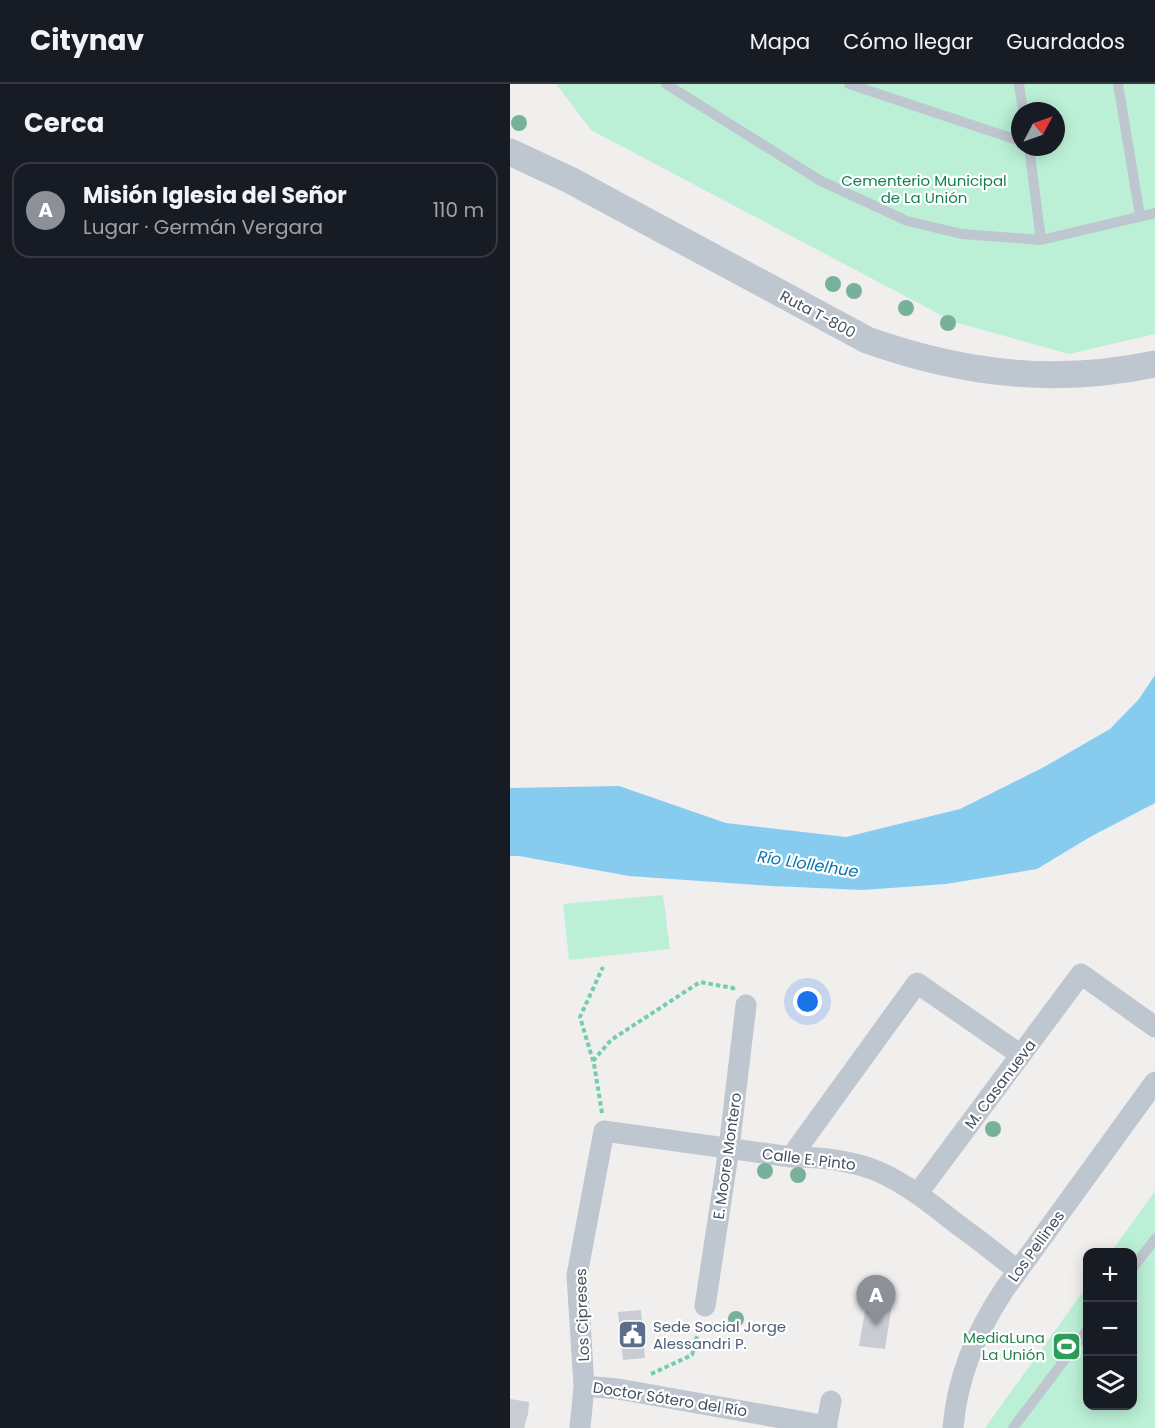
<!DOCTYPE html>
<html lang="es">
<head>
<meta charset="utf-8">
<style>
  :root { --surface:#171b24; --page:#242831; --text:#f1f3f6; --muted:#9ea1a6; --line:#363941; --accent:#8c9099 }
  body { margin:0; font-family:Poppins,sans-serif; background:var(--page); color:var(--text) }
  .controls { position:absolute; right:18px; bottom:18px; display:grid; overflow:hidden; border-radius:12px; box-shadow:0 3px 15px #0003 }
  .controls button { width:54px; height:54px; display:grid; place-items:center; padding:0; border:0; border-bottom:2px solid var(--line); background:var(--surface); color:var(--text); font:30px sans-serif }
  .compass { position:absolute; left:501px; top:18px; width:54px; height:54px; border-radius:50%; background:var(--surface); box-shadow:0 3px 15px #0003; rotate:49deg }
  .you { position:absolute; left:298px; top:918px; width:21px; height:21px; margin:-15px; border:4px solid #fff; border-radius:50%; background:#1a73e8; box-shadow:0 0 0 9px #1a73e833 }
  .badge { display:grid; place-items:center; width:39px; height:39px; border-radius:50%; background:var(--accent); color:#fff; font-size:20px; font-weight:700 }
  .pin { position:absolute; translate:-50% -50px; filter:drop-shadow(0 2px 3px #0008) }
  .pin::after { content:''; position:absolute; top:32px; width:21px; height:18px; background:inherit; clip-path:polygon(0 0,100% 0,50% 100%) }
  .list { margin:0; padding:0; list-style:none }
  h2 { display:flex; justify-content:space-between; align-items:center; height:78px; margin:0; padding:0 24px; font-size:26px }
  h2 small { font-size:20px; font-weight:400; color:var(--muted) }
  .list li { display:grid; grid-template-columns:39px 1fr auto; gap:18px; align-items:center; box-sizing:border-box; height:96px; margin:0 12px 12px; padding:0 12px; border:2px solid var(--line); border-radius:18px }
  .list b { display:block; font-size:22px; white-space:nowrap }
  .list p { margin:0; font-size:20px; white-space:nowrap; color:var(--muted) }
  .list em { font-size:20px; font-style:normal; color:var(--muted) }
  .icon { flex:none; width:33px; height:33px; fill:none; stroke:currentColor; stroke-width:2; stroke-linecap:round; stroke-linejoin:round }
  .map { position:relative; flex:none; width:645px; height:1344px; overflow:hidden }
  header { display:flex; align-items:center; gap:36px; box-sizing:border-box; height:84px; padding:0 30px; background:var(--surface); border-bottom:2px solid var(--line) }
  header strong { font-size:28px }
  nav { display:flex; gap:33px; margin-inline-start:auto; font-size:21px }
  main { display:flex }
  aside { flex:1; background:var(--surface) }
  .map>svg:first-child { display:block }
  .green { fill:#bbf0d6; fill-rule:evenodd }
  .water { fill:#87ccee }
  .building { fill:#caccd4 }
  .lines { fill:none; stroke-linecap:round; stroke-linejoin:round }
  .path { stroke:#72ceac; stroke-width:4; stroke-dasharray:4.5 3; stroke-linecap:butt }
  .service { stroke:#bec6d0; stroke-width:10 }
  .minor { stroke:#bec6d0; stroke-width:21 }
  .tertiary { stroke:#bec6d0; stroke-width:27 }
  .tree { fill:#78b19b }
  .labels { text-anchor:middle; dominant-baseline:central; stroke-width:4.5; stroke-linejoin:round; paint-order:stroke }
  .park-label { font-size:15px; fill:#157f57; stroke:#fff }
  .street-label { font-size:15px; fill:#464f5c; stroke:#fff }
  .service-label { font-size:15px; fill:#4e5e75; stroke:#fff; text-anchor:start }
  .leisure-label { font-size:15px; fill:#27864d; stroke:#fff; text-anchor:end }
  .water-label { font-size:16px; font-style:italic; fill:#0975ac; stroke:#fff }
</style>
</head>
<body>
<header>
<strong>Citynav</strong>
<nav><a>Mapa</a><a>Cómo llegar</a><a>Guardados</a></nav>
</header>
<main>
<aside>
<h2>Cerca<small></small></h2>
<ul class="list">
<li><span class="badge">A</span><div><b>Misión Iglesia del Señor</b><p>Lugar · Germán Vergara</p></div><em>110 m</em></li>
</ul>
</aside>
<div class="map">
<svg width="645" height="1344" viewBox="0 0 645 1344">
  <rect width="100%" height="100%" fill="#f1eeee"/>
  <!-- green -->
  <path class="green" d="M46,0H645V250L559,270L444,238L81,46ZM510,27H546V63H510Z
    M153,811L160,865L59,876L53,820Z
    M645,1107V1344H475L577,1202L578,1322H622V1168H601Z"/>
  <!-- water -->
  <path class="water" d="M645,591V719L580,753L527,785L436,800L353,806L262,802L119,792L9,772H0V704L109,702L216,739L336,753L450,725L534,683L600,645L629,615Z"/>
  <!-- building -->
  <path class="building" d="M357,1216L382,1220L375,1265L349,1262Z
    M131,1226L135,1274L113,1276L108,1228Z
    M0,1315L19,1318L18,1330L14,1344H0Z"/>
  <g class="lines">
    <!-- path -->
    <path class="path" d="M83,977L101,956L190,898L223,904L224,906
      M92,1029L84,980L70,933L93,883
      M141,1290L182,1271L190,1241"/>
    <!-- service -->
    <path class="service" d="M156,0L311,97L397,137L452,150L531,156L645,129
      M339,0L510,57
      M509,0L513,27
      M608,0L630,132
      M519,63L531,156
      M622,1185L645,1155
      M503,1344L578,1245"/>
    <!-- minor -->
    <path class="minor" d="M281,1073L407,899L511,971
      M408,1109L571,890L645,943
      M195,1222L219,1064L236,921
      M74,1302L108,1305L317,1342
      M70,1344L74,1302L67,1191L94,1047L281,1073C310,1073 340,1076 367,1087C395,1099 419,1118 443,1137C465,1153 487,1170 508,1187
      M316,1344L321,1317
      M443,1344C447,1294 466,1248 494,1206L645,998"/>
    <!-- tertiary -->
    <path class="tertiary" d="M0,68L60,96L357,256C453,290 545,301 645,280"/>
  </g>
  <!-- trees -->
  <g class="tree">
    <circle cx="9" cy="39" r="8"/>
    <circle cx="323" cy="200" r="8"/>
    <circle cx="344" cy="207" r="8"/>
    <circle cx="396" cy="224" r="8"/>
    <circle cx="438" cy="239" r="8"/>
    <circle cx="483" cy="1045" r="8"/>
    <circle cx="255" cy="1087" r="8"/>
    <circle cx="288" cy="1091" r="8"/>
    <circle cx="226" cy="1235" r="8"/>
  </g>
  <!-- icons -->
  <defs>
    <symbol id="civic-square" viewBox="-11 -11 22 22"><rect x="-9" y="-9" width="18" height="18" rx="4" fill="#5c6f8a" stroke="#fff"/><path d="M-.6-6.5H3V-4.5H.6V-3L4-1V1h2V6H-6V1h2V-1L-.6-3ZM-1.2 2.5V6h2.4V2.5Z" fill="#fff"/></symbol>
    <symbol id="stadium-square" viewBox="-11 -11 22 22"><rect x="-9" y="-9" width="18" height="18" rx="4" fill="#2e9e5b" stroke="#fff"/><path d="M0-5a6.5 5 0 1 0 0 10a6.5 5 0 1 0 0-10ZM-3.5-1.8h7v3.6h-7Z" fill="#fff"/></symbol>
  </defs>
  <g fill-rule="evenodd">
    <use href="#civic-square" x="106" y="1234" width="33" height="33"/>
    <use href="#stadium-square" x="540" y="1246" width="33" height="33"/>
  </g>
  <g class="labels">
    <!-- park labels -->
    <g class="park-label">
      <text x="414" y="96">Cementerio Municipal<tspan x="414" dy="17">de La Unión</tspan></text>
    </g>
    <!-- street labels -->
    <g class="street-label">
      <text transform="translate(308 230) rotate(28)">Ruta T-800</text>
      <text transform="translate(490 1000) rotate(-53)">M. Casanueva</text>
      <text transform="translate(217 1072) rotate(-82)">E. Moore Montero</text>
      <text transform="translate(299 1075) rotate(7)">Calle E. Pinto</text>
      <text transform="translate(526 1162) rotate(-54)">Los Pellines</text>
      <text transform="translate(72 1231) rotate(-92)">Los Cipreses</text>
      <text transform="translate(160 1315) rotate(9)">Doctor Sótero del Río</text>
    </g>
    <!-- service labels -->
    <g class="service-label">
      <text x="143" y="1242">Sede Social Jorge<tspan x="143" dy="17">Alessandri P.</tspan></text>
    </g>
    <!-- leisure labels -->
    <g class="leisure-label">
      <text x="535" y="1253">MediaLuna<tspan x="535" dy="17">La Unión</tspan></text>
    </g>
    <!-- water labels -->
    <g class="water-label">
      <text transform="translate(298 780) rotate(9)">Río Llollelhue</text>
    </g>
  </g>
</svg>
<div class="controls">
<button>+</button>
<button>−</button>
<button><svg class="icon" aria-label="layers" viewBox="0 0 24 24"><path d="M12 4l9 5-9 5-9-5zM3 14l9 5 9-5"/></svg></button>
</div>
<svg class="compass" viewBox="-18 -18 36 36"><path d="M0-13l5 13h-10z" fill="#e53935"/><path d="M0 13l5-13h-10z" fill="#9ea1a6"/></svg>
<div class="you"></div>
<div class="pin badge" style="left:366px;top:1241px">A</div>
</div>
</main>
</body>
</html>
